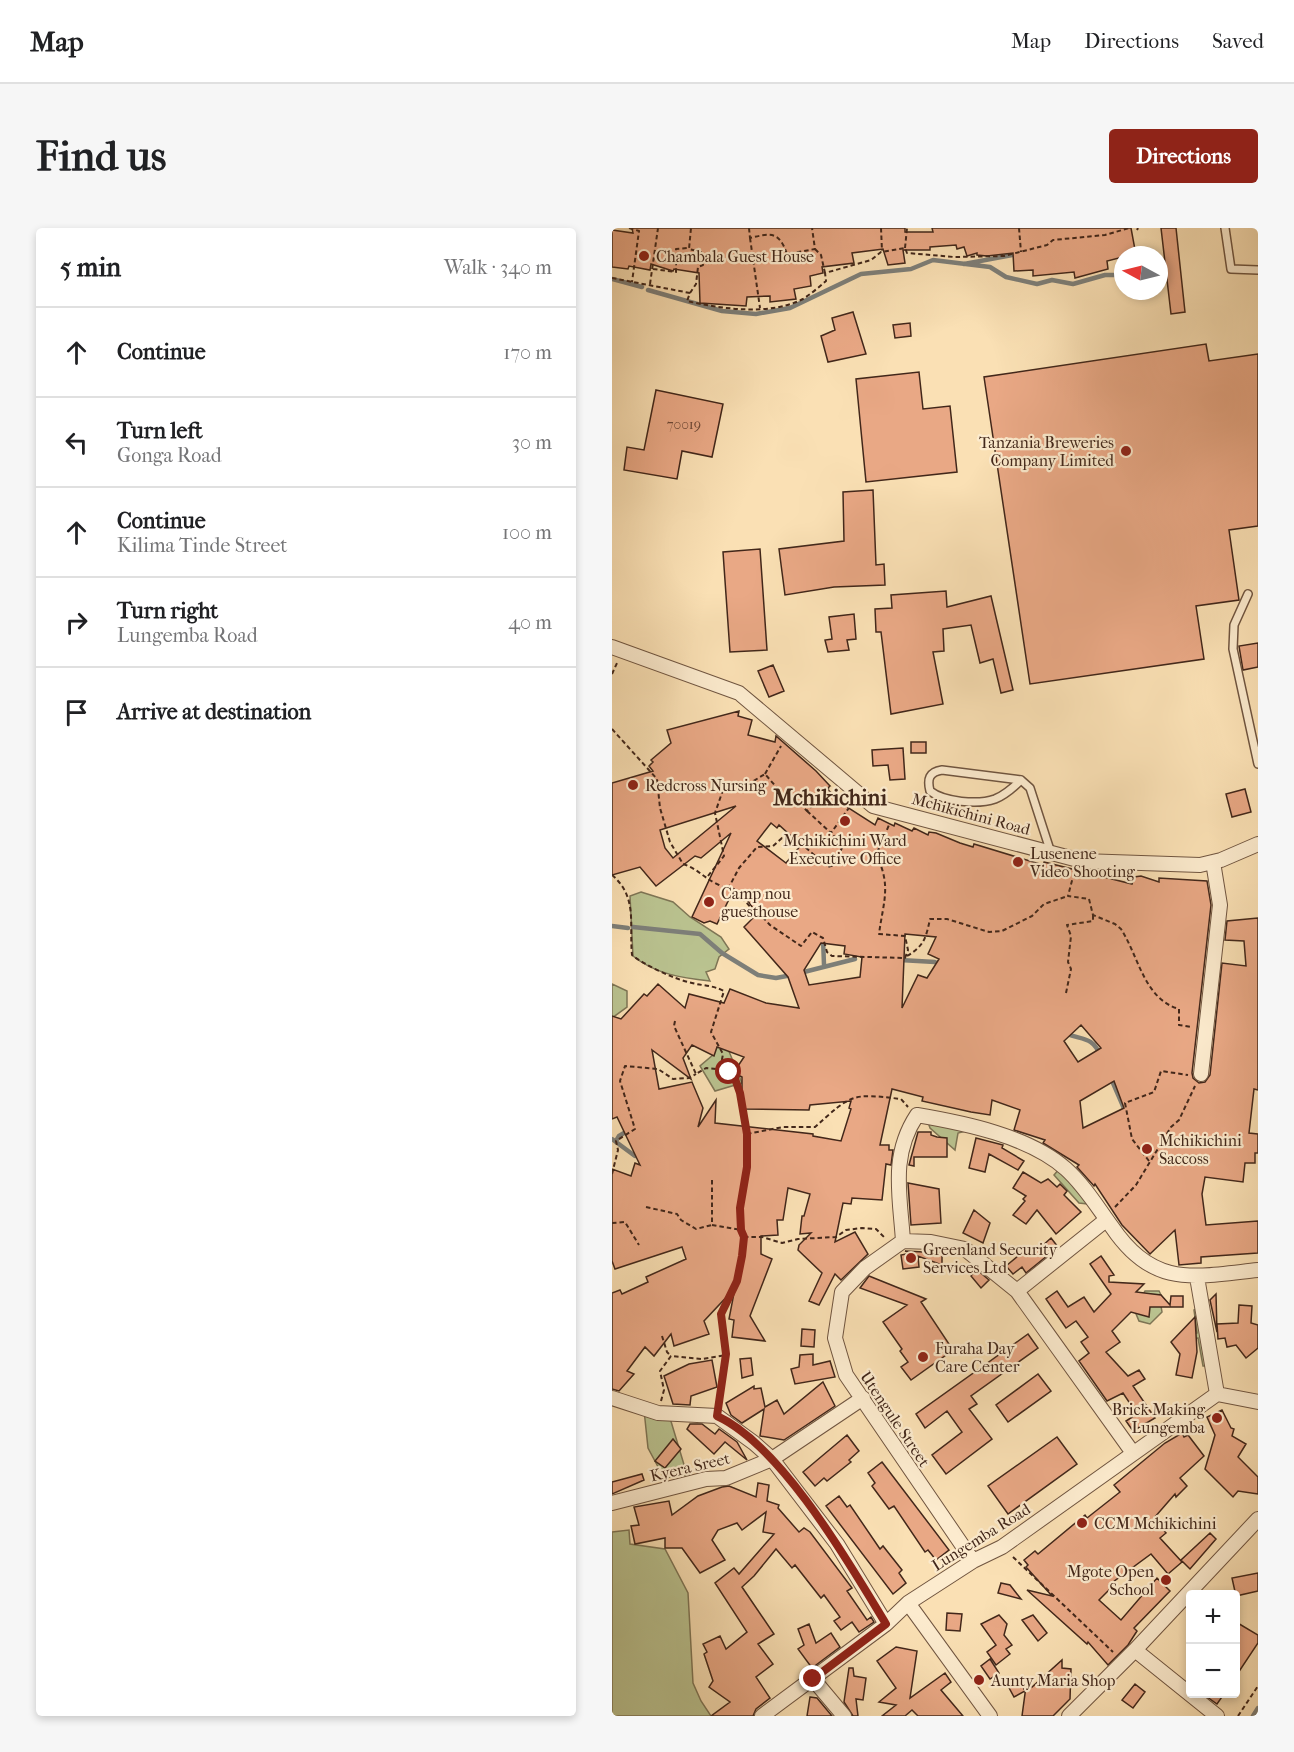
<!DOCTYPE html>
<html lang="en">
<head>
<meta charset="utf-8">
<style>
  :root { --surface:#fff; --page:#f6f6f6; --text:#202124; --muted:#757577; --line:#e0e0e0; --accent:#8f2418 }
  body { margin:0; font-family:"IM FELL French Canon",serif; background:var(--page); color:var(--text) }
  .controls { position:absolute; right:18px; bottom:18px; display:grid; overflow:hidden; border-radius:6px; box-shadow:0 3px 9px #0003 }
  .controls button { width:54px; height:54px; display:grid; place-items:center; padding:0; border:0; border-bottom:2px solid var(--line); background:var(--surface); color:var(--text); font:30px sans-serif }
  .compass { position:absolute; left:502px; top:18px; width:54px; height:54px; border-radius:50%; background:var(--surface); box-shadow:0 3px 9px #0003; rotate:277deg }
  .stop { position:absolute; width:18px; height:18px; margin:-14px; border:4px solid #8f2418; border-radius:50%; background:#fff }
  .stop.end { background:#8f2418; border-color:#fff; box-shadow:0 2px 6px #0008 }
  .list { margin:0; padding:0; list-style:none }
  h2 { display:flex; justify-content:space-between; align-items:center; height:78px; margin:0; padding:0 24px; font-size:26px }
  h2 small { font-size:20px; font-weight:400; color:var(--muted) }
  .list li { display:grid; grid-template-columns:39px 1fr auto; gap:18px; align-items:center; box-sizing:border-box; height:90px; padding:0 24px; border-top:2px solid var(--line) }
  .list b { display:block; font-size:22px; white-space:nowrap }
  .list p { margin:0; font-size:20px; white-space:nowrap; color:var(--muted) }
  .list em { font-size:20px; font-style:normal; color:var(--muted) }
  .icon { flex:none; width:33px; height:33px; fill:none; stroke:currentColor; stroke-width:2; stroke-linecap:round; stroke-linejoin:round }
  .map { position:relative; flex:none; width:646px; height:1488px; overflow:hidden; border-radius:6px }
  header { display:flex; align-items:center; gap:36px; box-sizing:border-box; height:84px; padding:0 30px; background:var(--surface); border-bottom:2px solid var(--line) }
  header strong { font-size:28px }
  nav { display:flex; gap:33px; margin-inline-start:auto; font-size:21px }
  .intro { display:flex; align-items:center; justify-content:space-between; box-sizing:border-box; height:144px; padding:0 36px }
  h1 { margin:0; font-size:42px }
  .button { padding:15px 27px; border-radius:6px; background:var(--accent); color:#fff; font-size:21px; font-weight:700 }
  main { display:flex; gap:36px; padding:0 36px }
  aside { flex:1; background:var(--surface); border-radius:6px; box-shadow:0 3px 9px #0003 }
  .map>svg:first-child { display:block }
  .green { fill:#bac390; stroke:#7e7555; stroke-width:1.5 }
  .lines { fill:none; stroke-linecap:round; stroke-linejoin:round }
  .stream { stroke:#7d7f79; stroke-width:4.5 }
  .building { fill:#e9a885; stroke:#42271a; stroke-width:1.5; fill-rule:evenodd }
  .lane-casing { stroke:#705540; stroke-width:10 }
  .street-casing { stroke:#705540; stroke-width:16 }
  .path { stroke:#42271a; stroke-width:2; stroke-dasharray:4.5 3; stroke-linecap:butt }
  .lane { stroke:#fcebce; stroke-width:7 }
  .street { stroke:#fcebce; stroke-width:14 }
  .route { stroke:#8f2418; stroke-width:8 }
  .poi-dot { fill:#8f2418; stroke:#fcebce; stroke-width:2 }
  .labels { text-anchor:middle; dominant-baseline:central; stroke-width:4.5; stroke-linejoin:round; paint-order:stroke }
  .number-label { font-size:14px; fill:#6c4735 }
  .poi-label { font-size:16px; fill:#42271a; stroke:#fcebce; text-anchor:start }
  .street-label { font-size:16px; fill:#42271a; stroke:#fcebce }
  .district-label { font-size:22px; font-weight:bold; fill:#42271a; stroke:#fcebce }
</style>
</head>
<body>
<header>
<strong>Map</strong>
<nav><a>Map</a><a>Directions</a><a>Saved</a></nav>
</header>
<div class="intro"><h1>Find us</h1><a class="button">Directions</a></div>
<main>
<aside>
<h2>5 min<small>Walk · 340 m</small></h2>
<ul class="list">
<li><svg class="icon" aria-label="ahead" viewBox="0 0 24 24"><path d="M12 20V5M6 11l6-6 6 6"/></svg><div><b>Continue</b></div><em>170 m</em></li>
<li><svg class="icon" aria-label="left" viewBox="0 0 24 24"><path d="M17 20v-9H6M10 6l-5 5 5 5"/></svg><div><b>Turn left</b><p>Gonga Road</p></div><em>30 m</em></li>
<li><svg class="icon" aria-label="ahead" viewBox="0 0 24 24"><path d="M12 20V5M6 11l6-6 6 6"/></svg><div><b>Continue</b><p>Kilima Tinde Street</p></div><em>100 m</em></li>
<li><svg class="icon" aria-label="right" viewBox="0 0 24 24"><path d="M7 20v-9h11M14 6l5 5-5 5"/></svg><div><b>Turn right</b><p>Lungemba Road</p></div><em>40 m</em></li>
<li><svg class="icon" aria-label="arrive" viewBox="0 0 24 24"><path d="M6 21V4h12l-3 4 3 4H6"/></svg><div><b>Arrive at destination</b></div></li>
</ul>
</aside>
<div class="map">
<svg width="646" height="1488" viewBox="0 0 646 1488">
  <rect width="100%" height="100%" fill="#fae0b4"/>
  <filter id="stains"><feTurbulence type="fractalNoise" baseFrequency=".00333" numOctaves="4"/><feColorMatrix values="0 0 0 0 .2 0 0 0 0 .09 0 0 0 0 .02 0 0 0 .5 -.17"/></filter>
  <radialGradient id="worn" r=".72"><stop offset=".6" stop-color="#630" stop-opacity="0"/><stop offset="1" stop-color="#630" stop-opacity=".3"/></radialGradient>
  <!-- green -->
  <path class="green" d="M29,664L61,674L78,689L109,709L117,721L107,729L103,741L94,744L98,753C70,750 43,746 21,728L18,668Z
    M0,756L15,763V779L0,790Z
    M109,804L130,855L103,863L88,838L102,826Z
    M316,894L354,903L346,905L343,922L318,900Z
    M448,940L476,976L467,975L442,947Z
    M533,1063H547L552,1073L549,1078L550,1084L538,1096L527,1093L522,1081Z
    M584,1081L595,1138H591L586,1110L568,1111V1109L585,1105L582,1082Z
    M55,1180L73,1240L77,1247L52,1250L36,1220L32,1182Z
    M17,1302L18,1316L53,1321L76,1365L81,1455L89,1473L99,1488H0V1304Z"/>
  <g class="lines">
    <!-- stream -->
    <path class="stream" d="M352,36L406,26
      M0,51L30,59
      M36,62L110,83L144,86L178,80L249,46L299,41L321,32L378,39L394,49L425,56L440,52L461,56L493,47H511
      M0,698L16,700
      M21,699L88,706L110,725L146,747L164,750L180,747
      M211,710L212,737
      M288,732L323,734L329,738
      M188,745L243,731
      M455,806C471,812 481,809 488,827
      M498,848L514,885
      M0,911L23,928H27
      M4,913L7,908L17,902
      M641,1488L646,1480"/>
  </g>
  <!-- building -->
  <path class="building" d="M20,0H293V4H321L320,0H519L524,27H511V29L495,33L496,41L463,50L462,44L421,48V42L402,43L401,25L375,28L365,27V25L355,28L352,19L345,21L344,17L318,19V22H291L293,35L276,37L271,21L240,25L242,35L210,39L211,45L198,48L199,58L182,61L184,71L158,74V68L135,69L134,78L88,75L87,45L62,41L61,43L39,36L38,42L17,38L16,41L0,39V2L21,5Z
    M549,0H564L573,84L559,86Z
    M241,84L254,126L216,134L209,108L223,102L220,90Z
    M298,95L299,108L283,110L281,97Z
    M594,116L597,133L646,126V298L617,302L627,372L584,378L592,431L418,456L372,149Z
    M307,144L311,181L338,178L345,244L254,254L244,151Z
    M44,162L111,176L100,229L70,223L65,251L12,242L15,219L32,222Z
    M261,262L264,337L272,336L273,357L222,359L173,367L167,321L232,313L231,264Z
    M148,321L155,422L118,424L111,324Z
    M334,363L335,379L379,368L401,462L389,465L381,431L368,435L359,397L331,401L332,423L321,424L331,476L279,486L269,404H264L263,381L280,380L279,367Z
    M242,386L244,411L235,412L237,422L216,424L213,412L220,411L217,389Z
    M646,415V439L631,442L627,418Z
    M161,437L172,463L157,469L146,443Z
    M127,483L126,488L140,492L136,507L163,514L164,508L204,543L218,558L215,561L238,581L263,597L266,590L282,598L283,595L300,603L302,600L316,607L317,604L324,605L348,615L361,619L362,616L431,637L432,634L520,656L522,649L529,648L547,654V650L595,653L599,677L580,845L581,850L587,855L593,854L598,847L610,735L634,738L632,713L613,712L615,693L646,690V862L642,861L637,905L646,906V925H643V935H633L631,954L593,949L590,966L594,997L646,993V1025L589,1029V1035L567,1037L563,1002L538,1026L510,997L483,956L482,958L465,939L467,937L431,915L433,912L402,902L408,882L380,872L378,887L359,884L310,873L311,869L280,861L268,917H277V922H281L279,937L274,936L270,972L240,970L239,976L231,975L223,1014L243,1004L256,1026L229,1052L223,1046L207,1077L197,1073L210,1045L186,1022L187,1017L199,1005L188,1006L190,988H192L198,966L176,960L171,992H165L166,1007L149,1008V1026L160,1031L138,1088L153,1113L120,1109L122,1092L117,1091L123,1060L92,1093L97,1106L62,1118L59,1106L42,1128L33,1119L15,1143L22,1146L7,1163L0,1161V1065L8,1062L10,1066L36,1054L34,1049L74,1031L70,1019L3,1041L0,1033V941L19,948L23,935L28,937L5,889L0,891V788L9,791L32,766L35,768L46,756L73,780L77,766L112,775L118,761L154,775L187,780L176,749L132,699L145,686L134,670L122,661L105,696L98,693L92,695L80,689L119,605L89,630L83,628L44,658L28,639L0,647V555L41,543L37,538L41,534L39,532L59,515L55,502ZM124,578L61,630L53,620L48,602ZM159,595L165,600L167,597L189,617L174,635L145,613ZM293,706L324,709L316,726L327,731L315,750L306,747L290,780ZM209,715L233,718L232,726L250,729L248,749L197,757L192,742ZM469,797L489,820L466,834L452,813ZM80,817L102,828L105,819L132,829L124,841V846L130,849V881L197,882L198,877L239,873L237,880L239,881L229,913L201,908V906L103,895L104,872L86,899L91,880L80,854L47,861L40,822L79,851L71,830ZM502,853L512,880L471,900L468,873Z
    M299,514H314V525H299Z
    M291,520L293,551L278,552L276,537L261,538L260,522Z
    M633,561L639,584L620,589L614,566Z
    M306,904H319V907L325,909L335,910V929H302V938L297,937Z
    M364,910L391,917L390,920L412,933L406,942L377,926L373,944L357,940Z
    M411,944L429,955L436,951L445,959L448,956L455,963L452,967L469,984L444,1006L425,982L414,996L401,987L413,973L411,971L414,968L401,960Z
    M296,955L327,961L329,995L299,997Z
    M362,982L378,995L371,1015L351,1005Z
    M439,1010L446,1019L414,1045L410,1039L401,1046L394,1038L413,1022L420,1027Z
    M293,1023L330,1025V1037L306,1028L307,1039L291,1041L289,1027L299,1025Z
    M489,1028L502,1047L497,1048V1054L532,1056L524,1064L549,1067L558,1077L559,1068H571V1079H538L537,1089L519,1084L500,1103L508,1114L494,1124L516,1148L527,1142L533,1151L521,1158L543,1190L521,1203L514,1193L525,1186L511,1165L495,1173L467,1133L477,1125L469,1114L476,1109L464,1093L454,1100L434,1071L445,1063L456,1079L472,1069L482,1084L499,1066L478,1036Z
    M364,1041L377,1052L369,1060L359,1048Z
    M257,1048L314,1071L309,1074L341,1122L299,1152L289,1139L296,1134L288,1123L290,1121L271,1094L295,1077L248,1060Z
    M604,1066L605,1104L598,1072Z
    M627,1077L640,1078L639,1095L646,1097V1120L634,1130L624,1117L615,1119L613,1110L606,1111L605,1096L626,1095Z
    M583,1089L585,1124L580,1150L564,1147L568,1126L559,1114Z
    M190,1101L203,1102L202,1119L189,1118Z
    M416,1106L426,1120L359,1168L365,1176L357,1181L380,1211L334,1246L320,1227L350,1204L335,1183L313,1200L304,1186Z
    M201,1126V1137L218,1133L223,1149L183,1156L179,1141L187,1139L188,1127Z
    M139,1130L141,1147L130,1150L128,1131Z
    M100,1132L105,1159L79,1168L78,1177L61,1176L52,1148L77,1136Z
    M426,1146L439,1163L396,1194L384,1177Z
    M211,1154L223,1178L172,1212L148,1208L152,1181L130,1195L119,1187L114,1175L142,1158V1161L149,1160L153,1179L165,1172L172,1186Z
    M610,1182L619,1200L622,1201L620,1208L634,1216L626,1229L646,1249V1266L626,1263L621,1269L593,1241L603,1207L595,1189Z
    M78,1196H90L103,1206L107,1201L125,1214L135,1232L113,1214L102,1226L75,1201Z
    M570,1205L572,1209L576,1207L592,1228L568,1250L575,1258L564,1269L563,1266L542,1290L554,1305L548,1310L570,1334L556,1346L539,1326L497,1357L499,1360L487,1372L509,1392L545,1350L558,1363L522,1400L525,1403L516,1417L496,1437L476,1414L475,1416L415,1362L440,1368L414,1339L416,1337L412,1332L423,1323L426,1326L473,1287L475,1290L508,1264L502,1257L553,1215Z
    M235,1207L247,1223L237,1232L239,1234L215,1253L212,1250L203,1258L191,1244Z
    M445,1209L465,1236L396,1286L376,1258Z
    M61,1211L69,1221L53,1240L43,1233Z
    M270,1234L337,1322L324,1332L316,1322L313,1324L282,1278L277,1281L260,1258L263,1255L256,1245Z
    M30,1246L32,1252L0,1266V1254Z
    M146,1255L157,1257L155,1273L167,1277L166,1280L187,1304L192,1300L198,1304L240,1360L235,1363L255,1392L259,1389L262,1394L247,1404L240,1394L229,1402L222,1393L228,1389L212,1367L209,1370L183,1337L180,1340L164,1321L142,1348L130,1359L162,1406L146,1416L161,1436L144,1449L158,1470L144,1481L141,1488H99L118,1474L97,1459L101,1453L92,1426L95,1424L91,1416L108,1408L114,1421L135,1404L103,1355L122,1340L127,1346L162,1306L151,1304L154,1284L130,1302L125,1295L106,1302L100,1312L113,1332L88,1345L70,1320H53V1310L23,1316L19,1298L27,1297L22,1279L57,1273L60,1287L86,1268L110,1259L117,1258L144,1269Z
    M227,1268L235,1279L238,1277L268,1321L271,1318L290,1342L287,1345L294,1355L281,1366L214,1278Z
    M598,1305L604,1311L578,1341L569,1332Z
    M646,1345V1363L624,1368L620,1350Z
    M389,1355L398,1357L409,1371L386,1365Z
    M335,1385L350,1386L348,1403L334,1402Z
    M387,1387L395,1396L392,1407L400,1417L394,1421L398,1426L384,1437L375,1424L384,1417L369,1396Z
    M421,1387L435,1405L426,1413L410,1392Z
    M624,1394L646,1407V1415L624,1448Z
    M197,1396L204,1415L219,1405L228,1419L200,1440L186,1421L192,1417L186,1401Z
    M284,1419L305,1423L298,1470L333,1445L339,1454L329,1462L351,1488H306L300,1482L293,1488H270L284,1477L267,1474L284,1460L265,1433Z
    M378,1431L387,1445L378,1451L369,1438Z
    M450,1432V1440L459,1441L458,1471L441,1488H410L415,1451L420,1459Z
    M237,1440H241L242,1448L254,1450L251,1472L244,1471L246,1488H241L232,1474Z
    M406,1450L413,1463L402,1469L395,1456Z
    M523,1456L533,1464L521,1480L510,1472Z
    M591,1466H612L605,1476Z
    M198,1469L205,1470L220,1488H195Z"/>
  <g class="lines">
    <defs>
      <path id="lane" d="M613,0L619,41L646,42
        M636,366L622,397L621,421L646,536
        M409,552C402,559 393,567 383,571C366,577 332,574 318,563C315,551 317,544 330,542L409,552L418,560L439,625"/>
      <path id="street" d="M0,419L127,465L261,578L470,633L588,637L609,632L646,616
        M589,846L608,677L601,634
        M291,1013C288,967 278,928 305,887C352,895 417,908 454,941C472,957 486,980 500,999C541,1060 581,1049 646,1042
        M585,1049L605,1166
        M405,1063L494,992
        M0,1170L46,1185L105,1188L142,1215L160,1231L225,1316L274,1396
        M0,1275L94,1251L114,1250L160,1231L251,1170
        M361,1333L234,1147L223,1110L230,1064L253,1040L291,1013L319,1014L353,1021L405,1063L521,1225
        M296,1375L378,1488
        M523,1422L605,1488
        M201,1451L232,1488
        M150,1488L274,1396L296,1375L361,1333L390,1319L605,1166L646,1174
        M457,1488L523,1422L646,1291"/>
    </defs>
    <!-- lane casing -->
    <use href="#lane" class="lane-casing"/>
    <!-- street casing -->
    <use href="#street" class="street-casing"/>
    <!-- path -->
    <path class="path" d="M17,0L27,3L20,54
      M137,0L138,10C159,5 167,3 175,26L203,21L200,0
      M269,0L270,23
      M407,0L409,24
      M525,2L526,0
      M138,10L148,80
      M293,20L295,0
      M203,21L209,27L213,45
      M41,41L64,44V21L76,20
      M0,50L78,65L75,73C110,81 158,88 191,71C199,66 207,59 214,53L213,45L259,32L269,24L293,20L295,25L342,29L392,28L435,17L441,12L493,7L517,0
      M38,56L46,0
      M78,65L84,56L86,39L91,37L89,24L77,21L79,0
      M0,446L5,435
      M0,501L45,551L48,580L58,614L71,636C86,641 91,649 103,655C118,663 131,667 141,683H145L158,697L189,718L200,704L211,710L215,724L220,728L293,730L296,722L293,708L267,706C271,675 280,657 264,627L277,597
      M153,546L169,518
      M195,583L219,605L239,577
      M462,645L456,668L477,671L481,687L503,696L509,701C527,729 532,771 567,781V797L580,799
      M0,647C26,669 17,696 20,727C32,737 64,752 80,755C92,758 100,757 112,763L99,804L111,826L108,842
      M96,648L112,628L103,585L111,562L125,563L153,546L172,568L184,572L195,583L219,558
      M116,661L127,640L145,619L161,618L170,610L193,619L216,639L223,637L231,617L219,605
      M295,728C312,718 314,710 318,691H335L377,704L390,703L420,688L432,676L456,668
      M454,765L459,741L456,734L459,708L455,697L481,693V687
      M63,793L62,798L84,846L94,840C102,841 115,841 120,847C133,861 137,931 134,951C132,969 122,992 132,1009H150L170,1015L186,1011L224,1009L234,1002L250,1000L264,1001L272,1009
      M135,906L171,899H203C240,866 239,865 289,871L296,879
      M537,933L520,911L513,875L542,864L549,843L576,847
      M0,946L6,922L4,913L23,901L8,853L13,838L46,841L61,851L77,850L84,846
      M100,952V997L129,1002
      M34,979L65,986L69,992L84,1001L100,997
      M503,979L524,957L559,899L567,892L583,858
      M0,995L13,994L27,1017
      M50,1108L55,1124L59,1128
      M49,1173L52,1162L48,1143L59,1128L90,1131L114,1127
      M107,1175L114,1127L109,1086L125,1053L132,1009
      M401,1329L501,1424
      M626,1488L646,1458"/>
    <!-- lane -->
    <use href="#lane" class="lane"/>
    <!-- street -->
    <use href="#street" class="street"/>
  </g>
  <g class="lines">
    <!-- route -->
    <path class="route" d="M117,844L122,848L128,865L135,906V939L128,980L129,1002L132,1009L130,1028L125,1053L109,1086L114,1126L105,1188C170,1218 237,1335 274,1396L201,1451"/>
  </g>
  <!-- markers -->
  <g class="poi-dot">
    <circle cx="32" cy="28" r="6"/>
    <circle cx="514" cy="223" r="6"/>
    <circle cx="21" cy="557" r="6"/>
    <circle cx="233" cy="593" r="6"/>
    <circle cx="406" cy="634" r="6"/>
    <circle cx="97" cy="674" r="6"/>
    <circle cx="535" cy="921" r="6"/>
    <circle cx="299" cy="1030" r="6"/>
    <circle cx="311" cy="1129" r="6"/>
    <circle cx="605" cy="1190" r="6"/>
    <circle cx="470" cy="1295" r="6"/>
    <circle cx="554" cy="1352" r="6"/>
    <circle cx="367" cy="1452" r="6"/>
  </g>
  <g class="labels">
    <!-- number labels -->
    <g class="number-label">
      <text x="72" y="196">70019</text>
    </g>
    <!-- poi labels -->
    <g class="poi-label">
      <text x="44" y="28">Chambala Guest House</text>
      <text x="502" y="214" text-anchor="end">Tanzania Breweries<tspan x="502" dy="18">Company Limited</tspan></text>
      <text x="33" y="557">Redcross Nursing</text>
      <text x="233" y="612" text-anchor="middle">Mchikichini Ward<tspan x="233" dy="18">Executive Office</tspan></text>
      <text x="418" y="625">Lusenene<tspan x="418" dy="18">Video Shooting</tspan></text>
      <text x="109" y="665">Camp nou<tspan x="109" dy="18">guesthouse</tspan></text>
      <text x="547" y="912">Mchikichini<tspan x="547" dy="18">Saccoss</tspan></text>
      <text x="311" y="1021">Greenland Security<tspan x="311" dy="18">Services Ltd</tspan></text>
      <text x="323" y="1120">Furaha Day<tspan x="323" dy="18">Care Center</tspan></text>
      <text x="593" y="1181" text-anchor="end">Brick Making<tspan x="593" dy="18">Lungemba</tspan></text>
      <text x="482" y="1295">CCM Mchikichini</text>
      <text x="542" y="1343" text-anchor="end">Mgote Open<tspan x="542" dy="18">School</tspan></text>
      <text x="379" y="1452">Aunty Maria Shop</text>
    </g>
    <!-- street labels -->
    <g class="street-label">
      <text transform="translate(359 586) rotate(15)">Mchikichini Road</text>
      <text transform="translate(283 1191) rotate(56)">Utengule Street</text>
      <text transform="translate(78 1239) rotate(-13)">Kyera Sreet</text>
      <text transform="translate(369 1309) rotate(-32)">Lungemba Road</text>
    </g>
    <!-- district labels -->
    <g class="district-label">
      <text x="218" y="570">Mchikichini</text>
    </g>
  </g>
  <rect width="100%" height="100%" filter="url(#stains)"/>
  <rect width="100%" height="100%" fill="url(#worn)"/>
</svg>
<div class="controls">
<button>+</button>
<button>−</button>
</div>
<svg class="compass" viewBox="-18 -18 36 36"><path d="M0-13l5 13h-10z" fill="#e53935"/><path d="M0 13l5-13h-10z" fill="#757577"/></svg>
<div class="stop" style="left:117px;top:844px"></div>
<div class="stop end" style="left:201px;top:1451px"></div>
</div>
</main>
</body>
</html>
